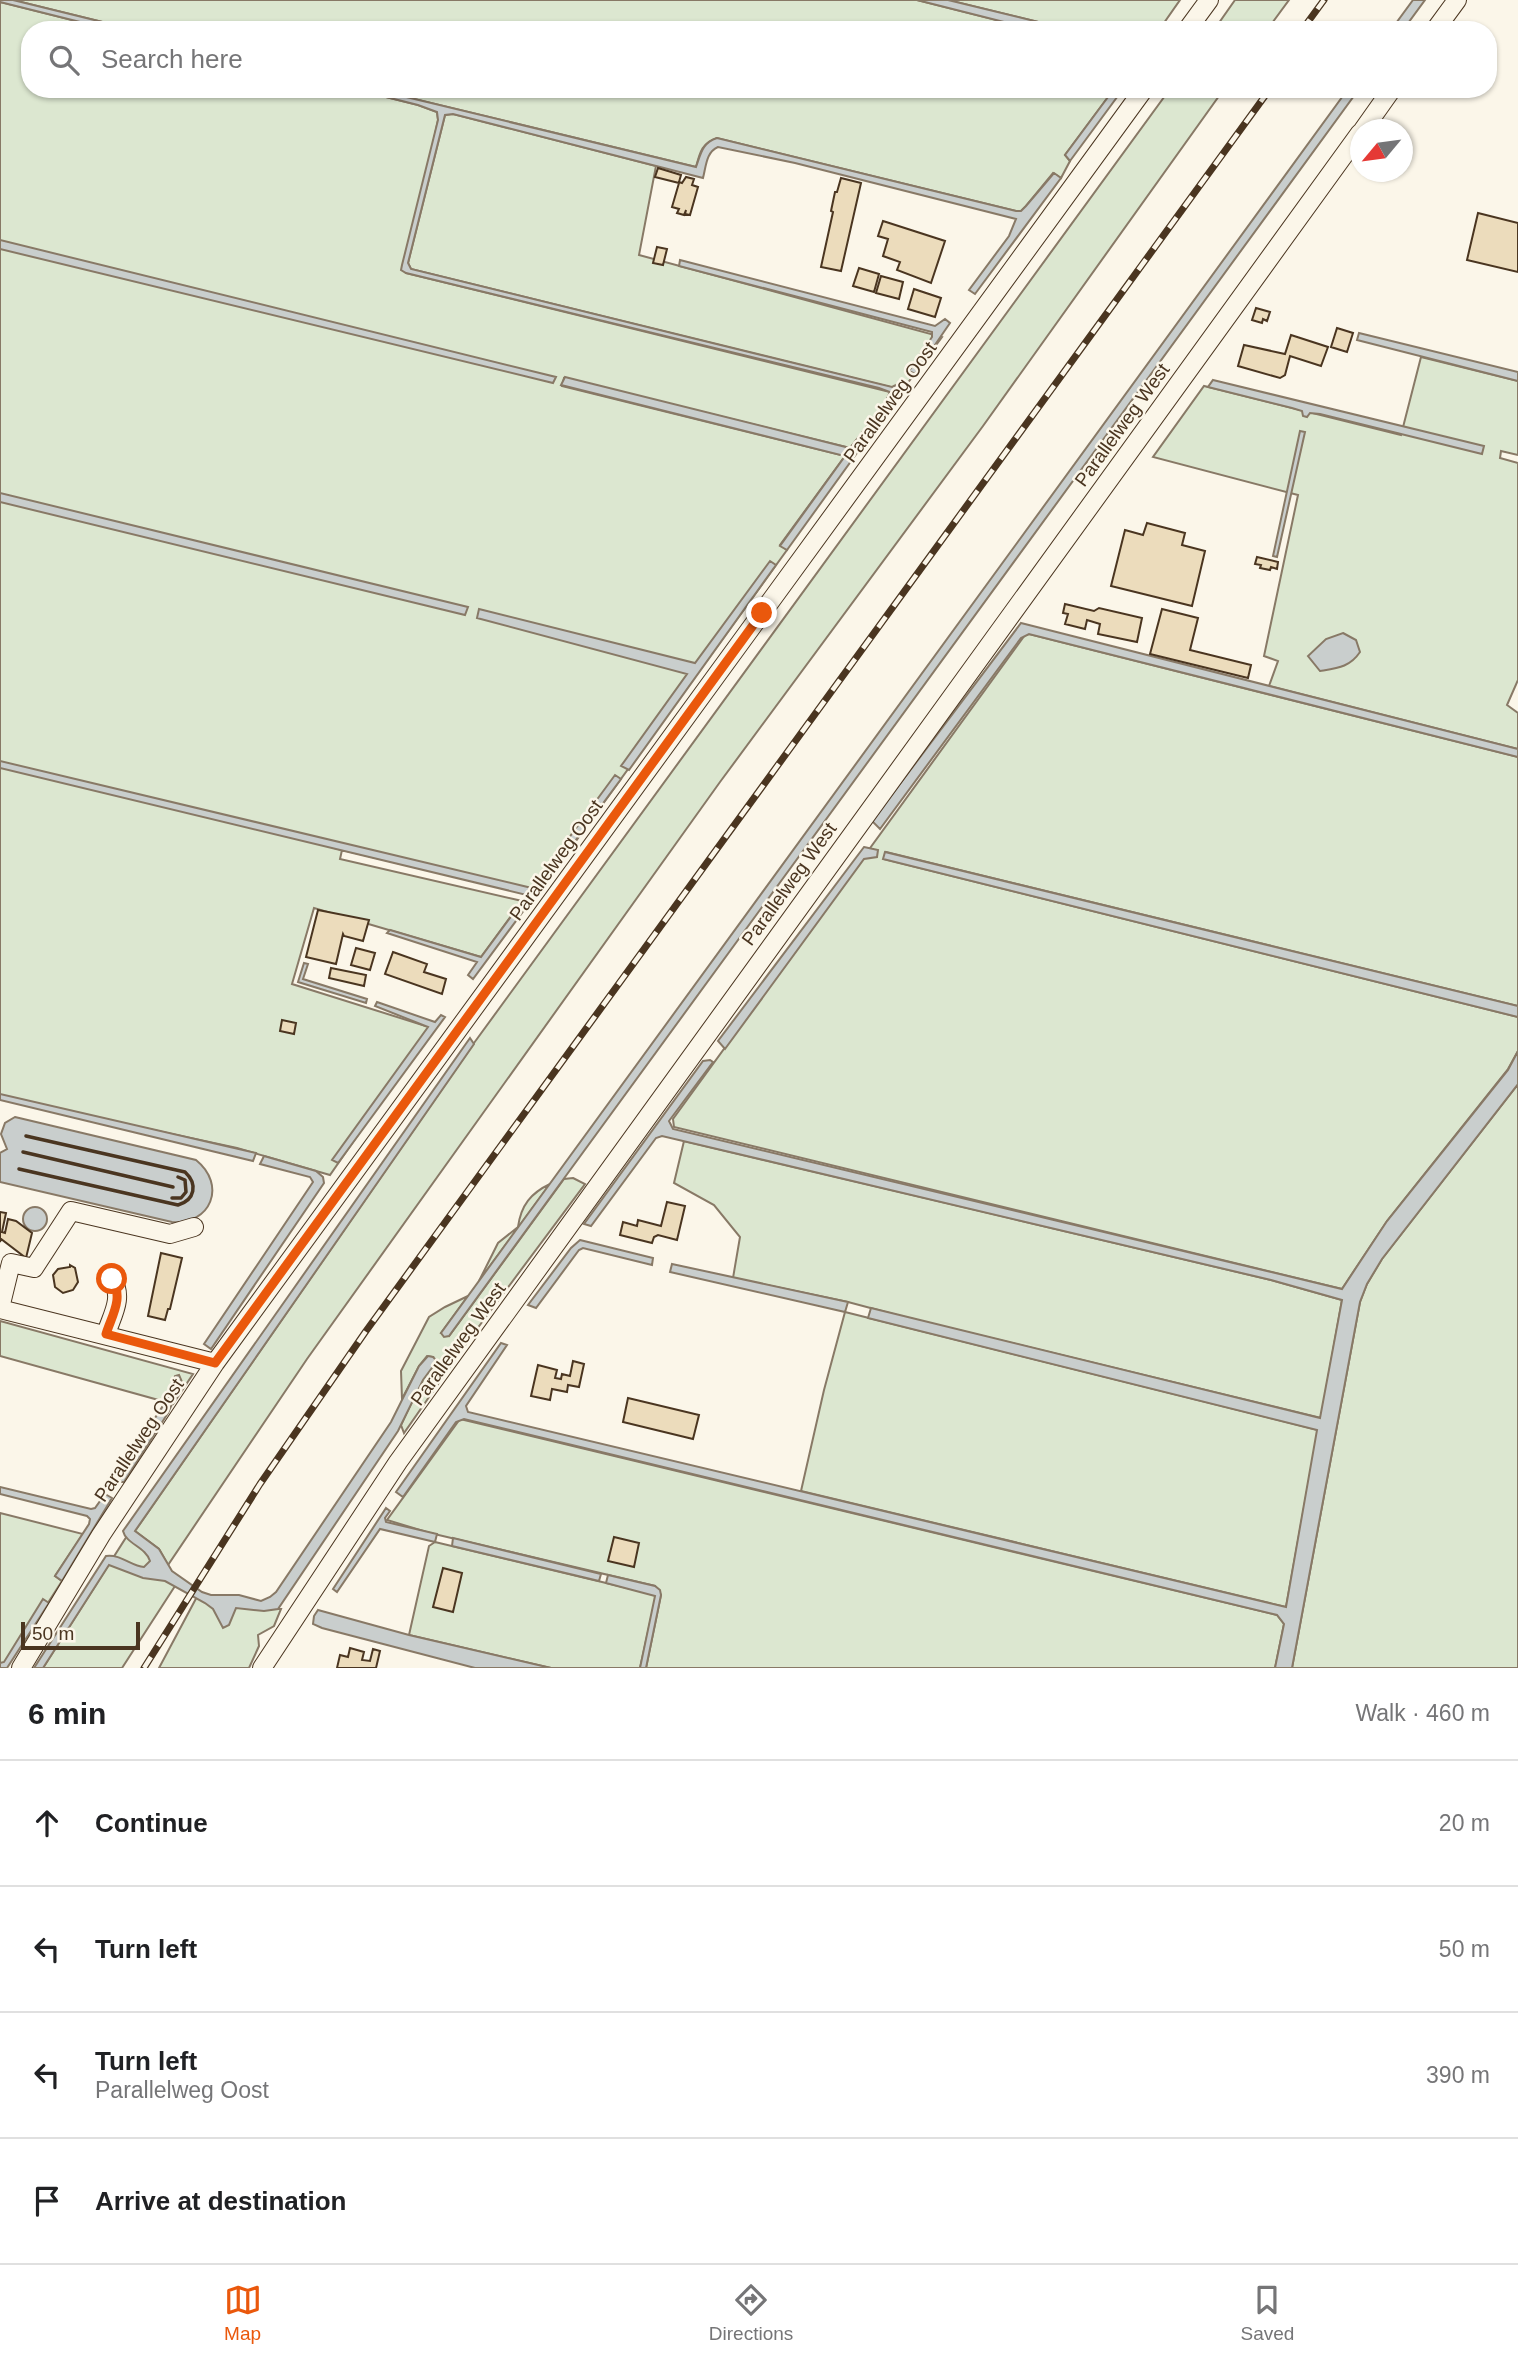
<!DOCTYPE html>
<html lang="en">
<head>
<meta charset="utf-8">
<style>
  :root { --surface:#fff; --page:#f2f2f2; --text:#202124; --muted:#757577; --line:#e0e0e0; --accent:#ea580c }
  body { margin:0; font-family:Helvetica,sans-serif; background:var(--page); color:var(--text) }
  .compass { position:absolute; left:1350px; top:119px; width:63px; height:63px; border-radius:50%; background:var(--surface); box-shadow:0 2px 5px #0004; rotate:241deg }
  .scale { position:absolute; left:21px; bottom:18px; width:119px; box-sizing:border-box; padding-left:7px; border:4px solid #4a3520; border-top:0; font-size:19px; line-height:24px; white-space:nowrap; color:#4a3520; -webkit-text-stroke:5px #fbf6e9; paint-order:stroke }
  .stop { position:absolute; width:21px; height:21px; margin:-16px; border:5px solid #ea580c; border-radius:50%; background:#fff }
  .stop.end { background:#ea580c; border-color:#fff; box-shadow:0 2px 7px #0008 }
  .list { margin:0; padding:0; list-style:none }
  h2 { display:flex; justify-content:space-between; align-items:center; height:91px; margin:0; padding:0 28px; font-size:30px }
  h2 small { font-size:23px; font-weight:400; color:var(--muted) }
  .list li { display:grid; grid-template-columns:46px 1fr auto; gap:21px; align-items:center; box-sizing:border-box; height:126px; padding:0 28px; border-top:2px solid var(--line) }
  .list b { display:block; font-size:26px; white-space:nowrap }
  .list p { margin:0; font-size:23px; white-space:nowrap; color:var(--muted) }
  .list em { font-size:23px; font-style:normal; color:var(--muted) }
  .icon { flex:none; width:38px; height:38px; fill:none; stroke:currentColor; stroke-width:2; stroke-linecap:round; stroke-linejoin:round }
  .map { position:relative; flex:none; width:1518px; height:1668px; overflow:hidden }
  .search { position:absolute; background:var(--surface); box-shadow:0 2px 5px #0004; left:21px; right:21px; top:21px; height:77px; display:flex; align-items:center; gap:18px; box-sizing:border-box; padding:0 24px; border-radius:28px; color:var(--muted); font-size:26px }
  .sheet { height:595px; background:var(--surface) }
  nav { display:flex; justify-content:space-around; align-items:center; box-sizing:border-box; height:98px; border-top:2px solid var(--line); background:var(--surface); font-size:19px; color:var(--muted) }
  nav a { display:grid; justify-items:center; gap:4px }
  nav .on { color:var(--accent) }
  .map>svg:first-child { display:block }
  .green { fill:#dce7d0; stroke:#887966; stroke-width:2 }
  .water { fill:#c9cecd; stroke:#887966; stroke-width:2 }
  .building { fill:#ecdcbc; stroke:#4a3520; stroke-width:2 }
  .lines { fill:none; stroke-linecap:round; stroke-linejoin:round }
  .minor-casing { stroke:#4a3520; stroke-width:20 }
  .minor { stroke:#fbf6e9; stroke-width:18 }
  .rail-casing { stroke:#4a3520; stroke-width:7 }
  .rail { stroke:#fbf6e9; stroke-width:4.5; stroke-dasharray:13; stroke-linecap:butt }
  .wall { stroke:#4a3520; stroke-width:3.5 }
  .route { stroke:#ea580c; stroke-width:9 }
  .labels { text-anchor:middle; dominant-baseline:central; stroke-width:5; stroke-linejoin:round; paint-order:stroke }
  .street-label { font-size:19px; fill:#4a3520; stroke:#fbf6e9 }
</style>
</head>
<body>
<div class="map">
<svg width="1518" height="1668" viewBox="0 0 1518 1668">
  <rect width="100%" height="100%" fill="#fbf6e9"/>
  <!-- green -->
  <path class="green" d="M13,0H917L1036,30H135Z
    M948,0H1180L1159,30H1071Z
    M1235,0H1289L1267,30H1214Z
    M0,2L112,30H30V89H354L418,105L437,112L438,120L406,273L890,392L886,401L891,405L880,421L874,418L850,448L564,378L562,386L845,456L780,545L787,550L536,896L334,848L342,850L340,859L522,901L481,957L314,908L292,984L432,1028L330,1175L237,1148L0,1097Z
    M373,89H1114L1065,155L1070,161L1061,178L1053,173L1026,206L1021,211H1016L717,138C702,143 700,152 696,167Z
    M1170,89H1224L983,426L720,782L307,1359L168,1565L159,1549L135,1531L474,1043Z
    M453,114L656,166L639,255L942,337L904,388L898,385L894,388L411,269L408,263L445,115Z
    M1421,357L1518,381V455L1501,451L1500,458L1518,463V680L1507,705L1518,713V749L1269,686L1278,661L1264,656L1298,495L1153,457L1204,386L1401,435Z
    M1029,634L1518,757V1006L886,852L884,859L1518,1017V1051L1508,1069L1387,1221L1342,1289L674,1127L673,1119L1025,635Z
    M1518,1084V1668H1292L1360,1302L1367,1284L1382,1259Z
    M684,1141L1271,1280L1342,1300L1321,1418L908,1318L848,1302L733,1278L740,1237L714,1205L674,1183Z
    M573,1178L585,1184L468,1341L404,1433L401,1425L433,1357L427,1356L419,1366L402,1399L401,1371L429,1317L445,1307L468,1296L441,1333L449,1336L564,1179Z
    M550,1184L479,1281L498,1243L518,1227C521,1205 531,1193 550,1184Z
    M845,1312L1318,1430L1286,1607L801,1491L824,1390Z
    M0,1321L193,1374L173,1404L0,1356Z
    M460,1419L1277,1615L1284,1624L1275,1668H646L661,1595L655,1586L430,1533L387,1520Z
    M0,1513L83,1534L55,1576L62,1581L6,1668H0Z
    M127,1536L155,1554L175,1586L122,1668H43Z
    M435,1542L652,1594L655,1596V1600L640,1668H551L409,1635L429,1546Z
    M199,1593L270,1609H281L274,1626L258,1635L259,1646L249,1668H159Z"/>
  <!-- water -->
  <path class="water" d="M0,0H13L135,30H112L0,2Z
    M917,0H948L1071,30H1036Z
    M1413,0H1425L1403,30H1391Z
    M354,89H373L696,167C701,153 702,143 717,138L1016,211H1021L1026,206L1054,173L1061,178L975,294L969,290L1009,236L1016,219L795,163L718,147C706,152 706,167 703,178L453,114L445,115L408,263L411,269L892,387L898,384L904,388L891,405L886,402L890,392L879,388L406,273L401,270L402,265L438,120L437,112L418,105Z
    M1114,89H1123L1070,161L1065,155Z
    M1348,89H1359L449,1336L444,1337L441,1333Z
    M0,240L556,377L553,383L0,249Z
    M680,260L935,326L945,319L950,323L915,374L909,371L932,337V332L679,266Z
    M1359,333L1518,372V381L1357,340Z
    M565,377L850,448L874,417L880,421L787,550L780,546L845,456L561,385Z
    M1213,380L1484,446L1482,454L1320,414L1310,413L1307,417L1303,416L1302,411L1292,408L1208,387Z
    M1300,431L1305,432L1277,557L1273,556Z
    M0,493L468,607L465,615L0,502Z
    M770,561L776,565L629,770L621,766L687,674L477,618L479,609L695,663Z
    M1021,623L1518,749V757L1029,634L1021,638L880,829L872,821Z
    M1343,633L1356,640L1360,652C1350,667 1338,668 1320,671L1308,656L1326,639Z
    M0,761L532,888L615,775L621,779L473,979L468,975L477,962L387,933L390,930L481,957L527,895L0,768Z
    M864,847L878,850L877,857L864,859L725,1049L718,1041Z
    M885,852L1518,1006V1017L883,859Z
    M304,963L308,964L303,979L367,999L366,1003L298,982Z
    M377,1002L435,1022L441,1015L445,1017L338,1163L332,1160L428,1027L375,1006Z
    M470,1038L474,1044L135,1531L159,1549L172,1571L202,1592L211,1595H239L261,1601L270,1597L276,1592L391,1422L419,1366L428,1356L433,1357L437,1361L423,1380L398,1431L278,1609L264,1611L236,1608L229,1625L223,1628L213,1609L205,1603L165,1581L143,1578L109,1565L43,1668H34L106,1556C121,1554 131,1566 144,1567L150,1561C146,1547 126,1544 123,1531Z
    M1518,1051V1084L1382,1259L1367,1284L1360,1302L1292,1668H1275L1284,1624L1277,1615L464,1419L456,1422L403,1497L396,1492L501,1343L507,1345L466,1406L468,1412L1286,1607L1317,1430L868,1318L871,1308L1320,1418L1342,1300L1271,1280L662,1136L656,1138L591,1226L584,1224L703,1061L710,1060L713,1062L669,1121L673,1129L1342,1289L1387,1221L1508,1070Z
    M0,1094L256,1153L253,1161L0,1100Z
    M15,1117L196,1160C227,1185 211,1225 172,1222L0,1182V1153L7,1149L1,1134L5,1123Z
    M264,1156L316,1171L323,1177L324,1183L211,1349L204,1344L313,1182L310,1177L260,1164Z
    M23 1219a12 12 0 1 1 24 0a12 12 0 1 1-24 0Z
    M580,1240L653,1258L652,1265L583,1248L579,1250L536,1308L528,1305L571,1248Z
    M672,1264L848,1302L845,1312L670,1272Z
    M179,1375L182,1382L168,1413L124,1482H121L117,1476L168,1398L175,1376Z
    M0,1487L91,1509L95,1508L105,1494L112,1498L62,1581L55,1576L89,1524L90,1519L87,1516L0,1494Z
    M386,1508L390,1511L385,1518L386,1522L437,1534L435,1542L380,1529L337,1592L333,1589Z
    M453,1538L601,1574L599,1581L452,1546Z
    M608,1575L655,1586L660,1590L661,1595L646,1668H640L655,1596L606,1583Z
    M43,1599L49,1603L7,1668H0V1663L4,1662Z
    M318,1610L409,1635L551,1668H475L322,1628L313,1624L314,1616Z"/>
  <!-- building -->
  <path class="building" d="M658,168L681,175L679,182L682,183L686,177L694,179L692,185L698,187L690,215L685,214L686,210L684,215L677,213L679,209L672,207L679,183L655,177Z
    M841,178L861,183L841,271L821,267L833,212L831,211L835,192H837Z
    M1478,213L1518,223V272L1467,260Z
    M883,221L945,241L931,283L897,270L900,262L883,256L888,239L878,236Z
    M657,247L667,249L663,265L653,263Z
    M859,268L879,274L874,292L853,286Z
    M881,276L903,282L899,299L876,293Z
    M914,289L941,298L935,317L908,309Z
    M1256,308L1270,312L1267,321L1263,319L1262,323L1252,320Z
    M1337,328L1353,333L1347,352L1331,347Z
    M1291,335L1328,347L1321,366L1290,356L1285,375L1280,378L1238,366L1244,345L1285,354Z
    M1147,523L1185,533L1182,545L1205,551L1192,606L1111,586L1125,530L1143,535Z
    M1257,557L1278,562L1277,569L1271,567L1270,570L1260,568L1261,565L1255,564Z
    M1065,604L1094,611L1099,608L1142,618L1137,642L1098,634L1100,624L1087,620L1085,629L1065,624L1068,614L1063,613Z
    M1162,609L1198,618L1190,650L1251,665L1248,678L1150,654Z
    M318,910L369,920L363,941L344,936L343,934L336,964L306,957Z
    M356,948L375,953L370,970L351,965Z
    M393,952L427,964L424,972L446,979L442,994L385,974Z
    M331,968L366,975L364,986L329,978Z
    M282,1020L296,1023L294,1034L280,1031Z
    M667,1202L685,1206L677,1240L658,1235L654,1237L652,1243L620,1235L623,1222L637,1226L638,1220L661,1226Z
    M0,1212L6,1213L2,1232L5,1233L8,1219L16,1221L32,1233L26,1258L1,1239L0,1242Z
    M161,1253L182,1258L170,1309H168L165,1320L148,1316Z
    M70,1265L75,1268L78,1282L73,1290L63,1293L55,1287L53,1275L58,1269L70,1267Z
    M573,1361L584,1364L579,1387L568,1385L567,1392L552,1389L550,1400L531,1396L538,1365L557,1370L555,1378L561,1379L562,1374L570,1376Z
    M628,1398L699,1415L693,1439L623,1422Z
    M614,1537L639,1543L634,1567L608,1561Z
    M443,1568L462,1573L453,1612L433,1607Z
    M350,1648L364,1652L362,1660L370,1661L373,1649L380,1651L376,1668H337L340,1655L348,1657Z"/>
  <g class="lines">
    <defs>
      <path id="minor" d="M1187,30L1209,0
        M1435,30L1457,0
        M1363,130L1392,89
        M0,1308L11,1263L34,1268L71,1211L170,1234L194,1227
        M0,1309L215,1363
        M106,1334C112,1315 124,1298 112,1279
        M21,1668L101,1535L215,1363L1144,89
        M262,1668L398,1462L1360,133"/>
    </defs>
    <!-- minor casing -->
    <use href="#minor" class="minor-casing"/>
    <!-- minor -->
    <use href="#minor" class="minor"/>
    <defs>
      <path id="rail" d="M1302,30L1324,0
        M144,1668L260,1484L366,1331L1270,89"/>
    </defs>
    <!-- rail casing -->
    <use href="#rail" class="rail-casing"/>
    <!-- rail -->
    <use href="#rail" class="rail"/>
    <!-- wall -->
    <path class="wall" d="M23,1152L173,1187
      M19,1169L178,1205C195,1200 198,1184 185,1172L26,1136
      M172,1198H181L186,1192L185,1180L178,1177"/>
  </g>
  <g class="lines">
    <!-- route -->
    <path class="route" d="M112,1279C124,1298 112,1315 106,1334L215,1363L762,613"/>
  </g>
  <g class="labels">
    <!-- street labels -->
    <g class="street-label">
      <text transform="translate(890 402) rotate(-54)">Parallelweg Oost</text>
      <text transform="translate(1122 425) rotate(-54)">Parallelweg West</text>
      <text transform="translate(556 860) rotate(-54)">Parallelweg Oost</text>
      <text transform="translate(789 884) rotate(-54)">Parallelweg West</text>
      <text transform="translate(458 1344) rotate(-54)">Parallelweg West</text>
      <text transform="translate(139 1440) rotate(-56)">Parallelweg Oost</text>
    </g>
  </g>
</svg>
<svg class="compass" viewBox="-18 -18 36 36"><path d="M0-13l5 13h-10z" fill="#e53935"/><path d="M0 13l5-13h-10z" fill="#757577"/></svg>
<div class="scale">50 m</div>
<div class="stop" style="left:112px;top:1279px"></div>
<div class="stop end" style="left:762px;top:613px"></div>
<div class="search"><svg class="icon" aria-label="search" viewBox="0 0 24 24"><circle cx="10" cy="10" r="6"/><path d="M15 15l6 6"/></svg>Search here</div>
</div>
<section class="sheet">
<h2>6 min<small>Walk · 460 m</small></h2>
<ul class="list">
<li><svg class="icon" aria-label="ahead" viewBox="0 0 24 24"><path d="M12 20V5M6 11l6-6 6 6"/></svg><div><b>Continue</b></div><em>20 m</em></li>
<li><svg class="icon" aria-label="left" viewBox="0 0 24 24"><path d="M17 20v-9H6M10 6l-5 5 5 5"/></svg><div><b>Turn left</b></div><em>50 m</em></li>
<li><svg class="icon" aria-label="left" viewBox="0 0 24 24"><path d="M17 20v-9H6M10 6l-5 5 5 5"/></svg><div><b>Turn left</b><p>Parallelweg Oost</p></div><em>390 m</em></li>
<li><svg class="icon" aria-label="arrive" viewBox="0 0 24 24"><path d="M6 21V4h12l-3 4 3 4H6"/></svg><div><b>Arrive at destination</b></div></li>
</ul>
</section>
<nav>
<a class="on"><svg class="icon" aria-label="map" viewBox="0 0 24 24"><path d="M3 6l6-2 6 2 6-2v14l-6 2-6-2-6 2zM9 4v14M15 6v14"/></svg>Map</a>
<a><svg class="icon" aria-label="directions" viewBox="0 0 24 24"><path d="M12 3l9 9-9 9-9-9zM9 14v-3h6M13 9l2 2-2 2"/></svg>Directions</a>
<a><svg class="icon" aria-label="saved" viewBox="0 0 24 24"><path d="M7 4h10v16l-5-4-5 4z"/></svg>Saved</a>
</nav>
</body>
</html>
